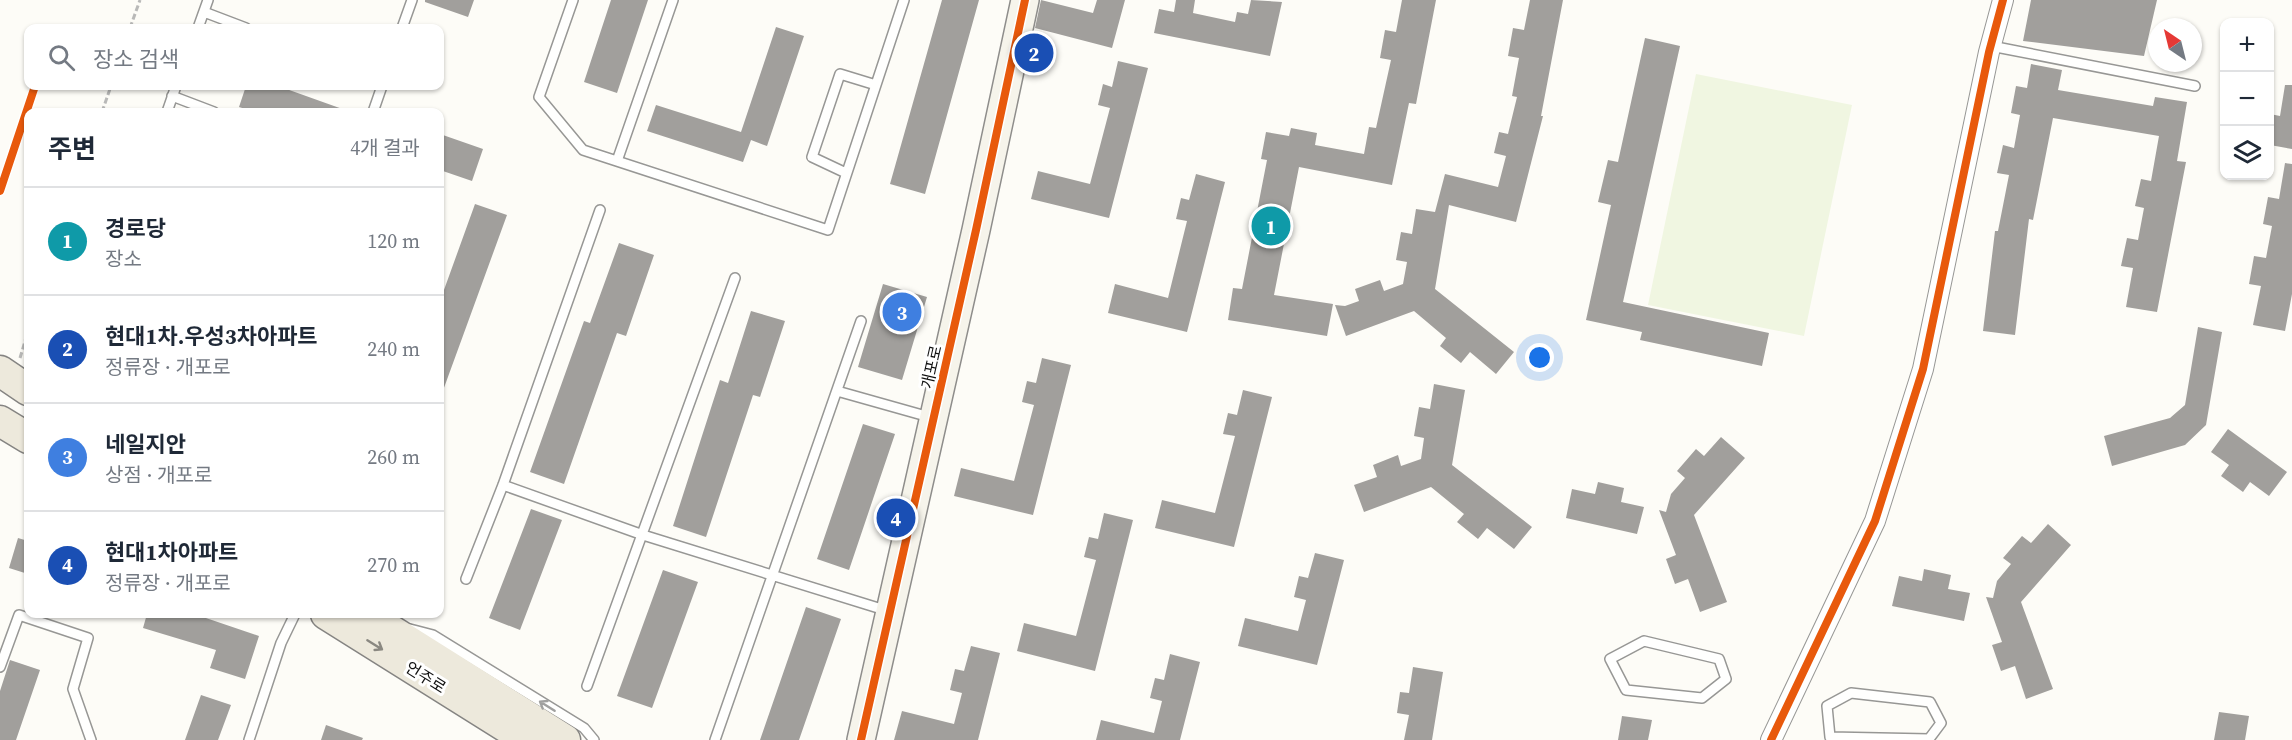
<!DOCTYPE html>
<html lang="ko">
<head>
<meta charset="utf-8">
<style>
  :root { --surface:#fff; --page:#f6f6f7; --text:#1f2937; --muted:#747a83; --line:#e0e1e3; --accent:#111827 }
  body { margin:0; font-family:"Source Serif 4","Noto Sans KR",serif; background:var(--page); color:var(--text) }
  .controls { position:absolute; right:18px; top:18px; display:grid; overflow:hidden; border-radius:12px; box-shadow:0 2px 4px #0004 }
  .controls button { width:54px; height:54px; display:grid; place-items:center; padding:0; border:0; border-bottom:2px solid var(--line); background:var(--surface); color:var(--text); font:30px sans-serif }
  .compass { position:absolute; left:2148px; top:18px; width:54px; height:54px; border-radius:50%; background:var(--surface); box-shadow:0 2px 4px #0004; rotate:325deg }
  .you { position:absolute; left:1540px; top:358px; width:21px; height:21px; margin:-15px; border:4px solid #fff; border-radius:50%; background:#1a73e8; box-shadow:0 0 0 9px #1a73e833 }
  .badge { display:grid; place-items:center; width:39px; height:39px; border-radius:50%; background:var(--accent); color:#fff; font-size:20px; font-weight:700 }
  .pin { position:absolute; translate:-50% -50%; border:3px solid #fff; box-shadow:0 2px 6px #0006 }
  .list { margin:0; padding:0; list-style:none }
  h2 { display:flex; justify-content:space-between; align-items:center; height:78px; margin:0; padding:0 24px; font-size:26px }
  h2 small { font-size:20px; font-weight:400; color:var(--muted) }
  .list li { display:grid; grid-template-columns:39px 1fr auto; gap:18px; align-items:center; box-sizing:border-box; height:108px; padding:0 24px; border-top:2px solid var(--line) }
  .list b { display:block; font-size:22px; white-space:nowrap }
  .list p { margin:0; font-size:20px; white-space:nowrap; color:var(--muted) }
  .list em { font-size:20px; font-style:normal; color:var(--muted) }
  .icon { flex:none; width:33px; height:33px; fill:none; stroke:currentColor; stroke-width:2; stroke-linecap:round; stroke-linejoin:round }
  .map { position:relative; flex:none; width:2292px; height:740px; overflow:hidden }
  .search { position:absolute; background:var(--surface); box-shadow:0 2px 4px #0004; left:24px; top:24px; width:420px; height:66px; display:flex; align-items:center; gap:15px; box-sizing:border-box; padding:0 21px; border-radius:12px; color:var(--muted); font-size:22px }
  .panel { position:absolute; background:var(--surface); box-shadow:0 2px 4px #0004; left:24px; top:108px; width:420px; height:510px; border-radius:12px }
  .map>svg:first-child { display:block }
  .pitch { fill:#f0f6e1 }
  .building { fill:#a19f9c }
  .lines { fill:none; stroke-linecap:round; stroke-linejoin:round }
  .lane-casing { stroke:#979795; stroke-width:12 }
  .street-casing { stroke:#979795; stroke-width:22 }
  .secondary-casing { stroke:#8e8d8b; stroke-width:30 }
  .primary-casing { stroke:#858482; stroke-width:33 }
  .path { stroke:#b9b9b8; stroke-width:3; stroke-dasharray:6 3; stroke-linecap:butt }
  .lane { stroke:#fffffe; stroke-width:9 }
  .street { stroke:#fffffe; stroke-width:20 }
  .secondary { stroke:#f6f4eb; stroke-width:27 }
  .primary { stroke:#ede9dc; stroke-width:30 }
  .cycleway-casing { stroke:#fff; stroke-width:11 }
  .cycleway { stroke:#e8590c; stroke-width:8 }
  .oneway { stroke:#8a8881 }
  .oneway2 { stroke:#a0a09f }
  .labels { text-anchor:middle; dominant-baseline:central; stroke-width:6; stroke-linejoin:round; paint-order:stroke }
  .street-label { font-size:16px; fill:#111; stroke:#fff }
</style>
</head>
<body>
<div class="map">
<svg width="2292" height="740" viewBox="0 0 2292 740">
  <rect width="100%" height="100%" fill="#fdfcf7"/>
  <!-- pitch -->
  <path class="pitch" d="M1696,74L1852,105L1804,336L1648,305Z"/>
  <!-- building -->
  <path class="building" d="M425,0H474L468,17L425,2Z
    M611,0H648L617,93L584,82Z
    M942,0H979L925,194L890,184Z
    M1041,0L1093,13L1097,0H1125L1112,48L1035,28Z
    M1176,0H1195L1193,13L1235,22L1237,12L1248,14L1251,0L1282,2L1270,56L1154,33L1159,9L1174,12Z
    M1402,0H1436L1416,104L1409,103L1392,185L1299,167L1274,295L1333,304L1327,336L1228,320L1233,288L1242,289L1267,160L1261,159L1266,132L1289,136L1291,128L1317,133L1315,145L1364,154L1369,127L1376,128L1391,60L1380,58L1385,30L1396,32Z
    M1530,0H1563L1541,116H1543L1516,222L1449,205L1435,289L1514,352L1496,374L1470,352L1461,363L1440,346L1446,338L1414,311L1346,336L1335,305L1345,306L1359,301L1355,289L1380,280L1384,291L1403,284L1407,262L1396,260L1401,232L1412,234L1416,209L1435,212L1445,174L1498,187L1506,156L1494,153L1499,132L1508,134L1517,97L1512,96L1519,58L1508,56L1513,28L1524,30Z
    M2031,0H2157L2144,56L2023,41Z
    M776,27L804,36L767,146L751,140L743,162L647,131L656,105L741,132Z
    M1645,38L1680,46L1623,302L1769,333L1762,366L1640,340L1642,332L1586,320L1611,205L1598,202L1608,160L1618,162Z
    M1118,61L1148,68L1109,218L1031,199L1038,171L1090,184L1110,108L1098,105L1103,84L1112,87Z
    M2031,64L2062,70L2058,90L2153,106L2155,97L2187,102L2177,161L2186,162L2157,312L2126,307L2133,268L2121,266L2127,238L2138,240L2144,208L2135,206L2141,179L2151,181L2159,136L2053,118L2033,220L2029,219L2015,335L1983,331L1995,231H1998L2009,175L1997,173L2003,145L2014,148L2020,115L2011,113L2016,86L2027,88Z
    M2285,85H2292V149L2270,145V114L2280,116Z
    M246,86H278L348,111V112H255L239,107Z
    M440,134L483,149L472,181L440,170Z
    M2285,163L2292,164V294L2285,331L2253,325L2261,286L2249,284L2254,256L2266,258L2272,226L2263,224L2268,197L2279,199Z
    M1196,174L1225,182L1187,332L1108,313L1115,284L1168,298L1187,221L1176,219L1181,198L1189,200Z
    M475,204L507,215L441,396H440V301Z
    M619,243L654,255L626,336L617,333L564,484L530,472L584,321L590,323Z
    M883,284L927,297L902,380L858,367Z
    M751,311L785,321L760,397L753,395L706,537L673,526L720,380L728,383Z
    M2198,327L2222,332L2206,425L2185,445L2112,466L2104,436L2170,418L2185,405Z
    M1042,358L1071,365L1033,515L954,496L961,468L1014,481L1034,405L1022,402L1027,381L1036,383Z
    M1434,384L1465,390L1452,465L1532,527L1514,549L1487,528L1478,539L1457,522L1464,514L1431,487L1364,512L1354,485L1377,477L1373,465L1398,455L1401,466L1421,459L1424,438L1414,436L1419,407L1430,409Z
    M1243,390L1272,397L1234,547L1155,528L1162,500L1215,513L1235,436L1223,434L1228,413L1237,415Z
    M863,424L895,434L849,570L817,559Z
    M2228,429L2287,472L2269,496L2250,482L2243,492L2221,476L2229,465L2211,452Z
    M1721,437L1745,458L1694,515L1727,602L1700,612L1688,579L1675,584L1666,559L1676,555L1659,510L1666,512L1671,494L1685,478L1677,471L1696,449L1704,456Z
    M1598,482L1624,488L1621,502L1644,507L1637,534L1566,518L1572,489L1595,494Z
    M531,509L562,520L520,630L489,618Z
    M1104,513L1133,520L1095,671L1017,651L1024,623L1076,636L1096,560L1084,557L1089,537L1098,539Z
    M2048,524L2071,545L2021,602L2053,689L2026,699L2015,666L2001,671L1992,645L2002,642L1986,597L1993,598L1997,581L2011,564L2003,558L2022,536L2031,543Z
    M18,538L28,541V574L9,568Z
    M1315,553L1344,560L1317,665L1238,646L1245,618L1298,631L1306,600L1294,597L1299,576L1308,578Z
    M1924,569L1951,575L1948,589L1970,593L1964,621L1892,606L1899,576L1922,581Z
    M663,570L698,582L652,708L617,696Z
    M806,607L841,619L799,740H760Z
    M147,614H204L203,617L259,636L245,679L210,668L216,650L143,628Z
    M971,646L1000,653L978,740H894L902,711L954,724L962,693L950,690L955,669L964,671Z
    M1170,654L1200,662L1180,740H1096L1101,720L1154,733L1162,701L1150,698L1155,678L1164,680Z
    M10,660L40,670L16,740H0V691Z
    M1413,667L1443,672L1432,740H1404L1409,715L1397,713L1400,692L1409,693Z
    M201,695L231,705L218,740H185Z
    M2219,712L2249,716L2245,740H2214Z
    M1622,716L1652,720L1648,740H1618Z
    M326,725L363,738L362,740H321Z"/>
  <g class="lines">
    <defs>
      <path id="lane" d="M573,0L539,97L583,150L828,230L904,0
        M204,12L246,28
        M198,28L208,0
        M402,28L412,0
        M1991,46L2195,86
        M172,96L214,112
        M167,112L176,86
        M373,112L382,86
        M617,161L673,0
        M846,173L812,157L840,74L876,85
        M837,391L933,418
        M503,485L643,535L888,611
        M466,579L503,485L600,210
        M410,629L433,635L584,728L594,740
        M1644,641L1719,659L1726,679L1702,698L1626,690L1610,659Z
        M0,667L19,615L88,638L73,689L91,740
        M587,686L735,278
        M1851,693L1930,702L1941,723L1929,739L1830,737L1827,706Z
        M249,740L281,643L295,614
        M715,740L861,321"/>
      <path id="street" d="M1771,740L1875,521L1923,369L1989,52L2003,0"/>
      <path id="secondary" d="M861,740L976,230L1025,0"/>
      <path id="primary" d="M0,371L28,390
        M0,421L28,438
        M326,614L527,740
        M365,614L565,740"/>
    </defs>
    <!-- lane casing -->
    <use href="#lane" class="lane-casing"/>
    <!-- street casing -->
    <use href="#street" class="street-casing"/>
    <!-- secondary casing -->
    <use href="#secondary" class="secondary-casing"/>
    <!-- primary casing -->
    <use href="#primary" class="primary-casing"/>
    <!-- path -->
    <path class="path" d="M130,28L140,0
      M102,112L111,86
      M20,358L28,331"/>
    <!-- lane -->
    <use href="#lane" class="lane"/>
    <!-- street -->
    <use href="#street" class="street"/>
    <!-- secondary -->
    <use href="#secondary" class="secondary"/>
    <!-- primary -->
    <use href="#primary" class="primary"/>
    <defs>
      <path id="cycleway" d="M0,191L35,86
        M861,740L976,230L1025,0
        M1771,740L1875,521L1923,369L1989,52L2003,0"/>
    </defs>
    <!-- cycleway casing -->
    <use href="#cycleway" class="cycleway-casing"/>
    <!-- cycleway -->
    <use href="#cycleway" class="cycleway"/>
  </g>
  <!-- one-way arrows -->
  <defs><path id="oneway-shaft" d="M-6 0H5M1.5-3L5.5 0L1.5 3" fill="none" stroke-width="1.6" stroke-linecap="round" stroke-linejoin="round" transform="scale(1.5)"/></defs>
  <use class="oneway" href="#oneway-shaft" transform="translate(375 645) rotate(32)"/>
  <use class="oneway2" href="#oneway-shaft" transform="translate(547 706) rotate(-148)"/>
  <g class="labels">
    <!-- street labels -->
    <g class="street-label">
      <text transform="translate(931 367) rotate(-77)">개포로</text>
      <text transform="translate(426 677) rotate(32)">언주로</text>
    </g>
  </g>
</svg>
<div class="controls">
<button>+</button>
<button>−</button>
<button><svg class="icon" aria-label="layers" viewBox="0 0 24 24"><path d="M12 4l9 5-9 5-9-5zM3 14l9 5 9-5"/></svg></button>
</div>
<svg class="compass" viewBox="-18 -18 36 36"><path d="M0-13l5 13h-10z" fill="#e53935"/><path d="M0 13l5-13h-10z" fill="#747a83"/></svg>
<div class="you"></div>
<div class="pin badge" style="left:1271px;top:226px;background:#0f9aa8">1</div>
<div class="pin badge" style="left:1034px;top:53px;background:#1a4fb4">2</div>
<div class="pin badge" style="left:902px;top:312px;background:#3f7fe0">3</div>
<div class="pin badge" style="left:896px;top:518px;background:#1a4fb4">4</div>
<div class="search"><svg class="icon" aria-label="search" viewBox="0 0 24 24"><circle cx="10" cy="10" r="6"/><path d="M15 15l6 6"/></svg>장소 검색</div>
<section class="panel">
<h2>주변<small>4개 결과</small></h2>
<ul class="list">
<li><span class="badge" style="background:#0f9aa8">1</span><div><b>경로당</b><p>장소</p></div><em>120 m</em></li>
<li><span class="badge" style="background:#1a4fb4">2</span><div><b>현대1차.우성3차아파트</b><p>정류장 · 개포로</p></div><em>240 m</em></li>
<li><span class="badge" style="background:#3f7fe0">3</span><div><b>네일지안</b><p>상점 · 개포로</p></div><em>260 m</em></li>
<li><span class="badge" style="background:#1a4fb4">4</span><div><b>현대1차아파트</b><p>정류장 · 개포로</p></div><em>270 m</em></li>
</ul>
</section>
</div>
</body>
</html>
